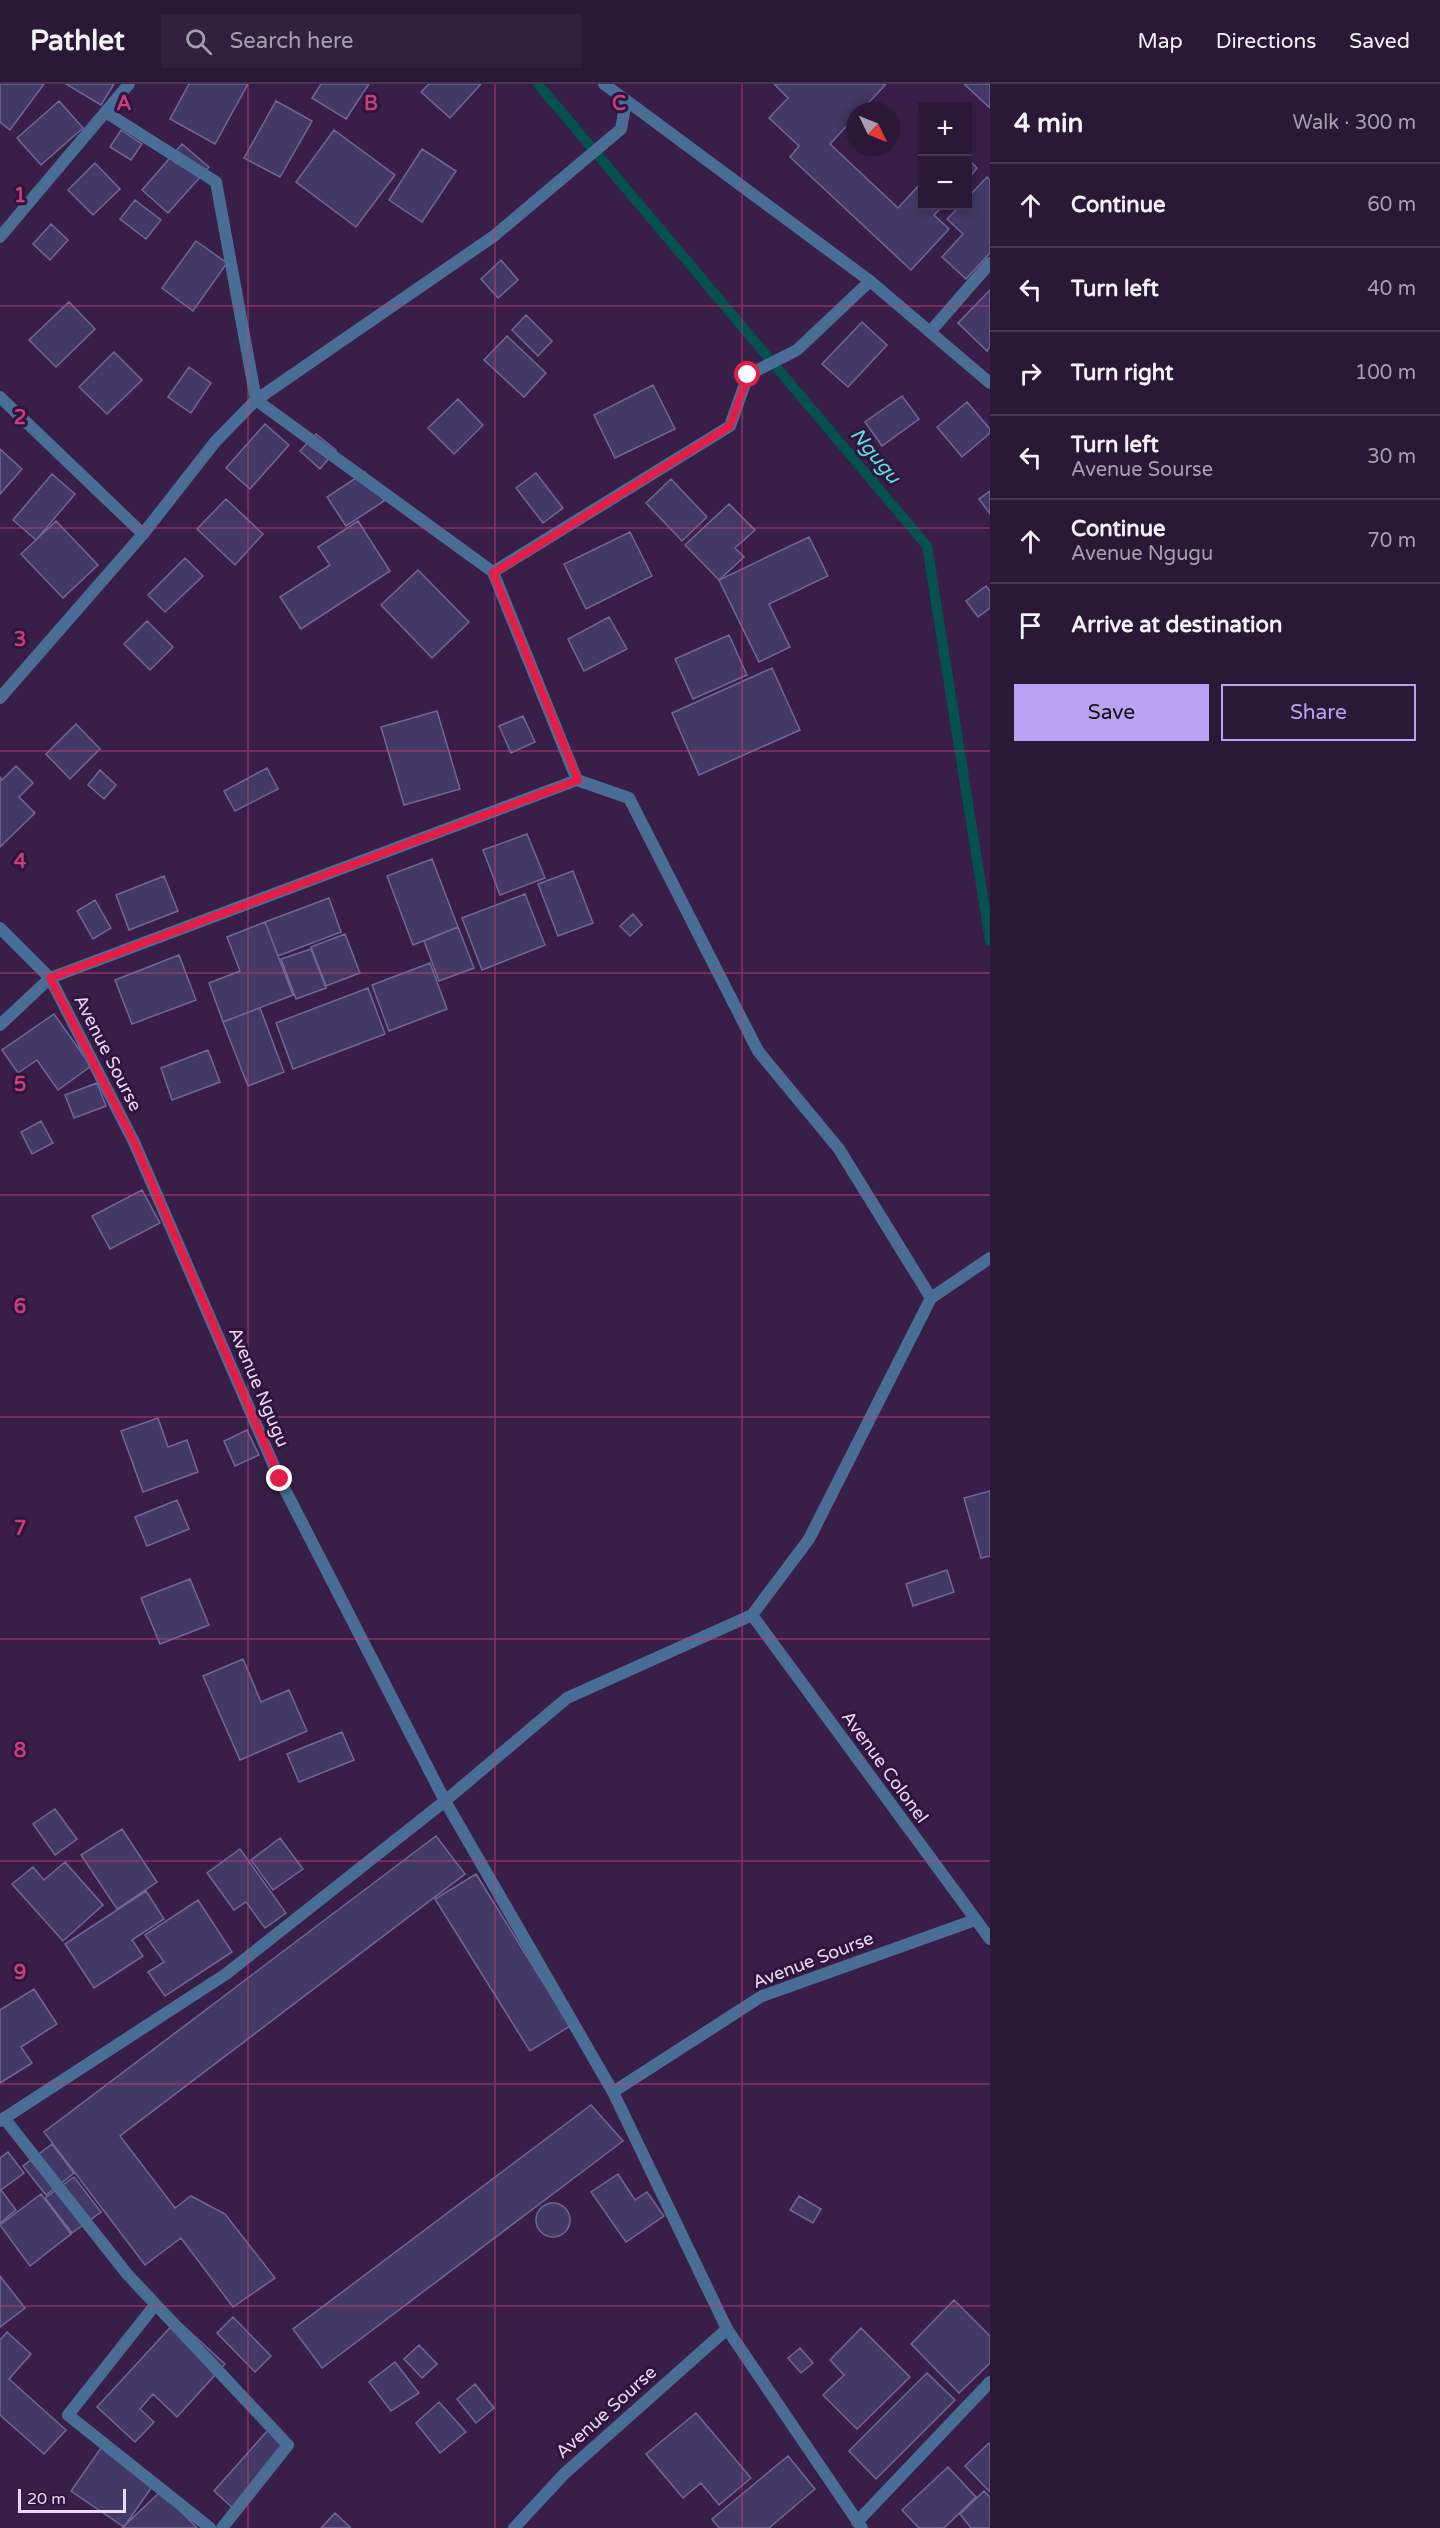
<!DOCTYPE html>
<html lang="en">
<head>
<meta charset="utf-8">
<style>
  :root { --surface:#2b1736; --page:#33203e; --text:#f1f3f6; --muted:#a69fad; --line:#473651; --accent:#bca0f2 }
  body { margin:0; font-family:"Varela Round",sans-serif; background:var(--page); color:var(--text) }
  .controls { position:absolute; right:18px; top:18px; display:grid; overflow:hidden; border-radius:0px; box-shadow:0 3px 9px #0003 }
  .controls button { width:54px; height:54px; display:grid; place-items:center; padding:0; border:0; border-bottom:2px solid var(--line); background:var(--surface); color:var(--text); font:30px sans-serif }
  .compass { position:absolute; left:846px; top:18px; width:54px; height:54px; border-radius:50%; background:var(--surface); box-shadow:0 3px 9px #0003; rotate:133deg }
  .scale { position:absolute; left:18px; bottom:15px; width:108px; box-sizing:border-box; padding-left:6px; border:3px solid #e9d9f3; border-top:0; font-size:16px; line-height:21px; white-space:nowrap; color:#e9d9f3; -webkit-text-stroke:4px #2f153d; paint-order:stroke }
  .stop { position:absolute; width:18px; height:18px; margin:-14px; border:4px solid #e11d48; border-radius:50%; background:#fff }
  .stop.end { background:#e11d48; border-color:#fff; box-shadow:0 2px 6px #0008 }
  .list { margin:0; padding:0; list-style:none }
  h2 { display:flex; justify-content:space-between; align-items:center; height:78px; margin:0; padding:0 24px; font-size:26px }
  h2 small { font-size:20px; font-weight:400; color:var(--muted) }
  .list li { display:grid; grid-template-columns:39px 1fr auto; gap:18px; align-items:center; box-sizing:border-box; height:84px; padding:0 24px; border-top:2px solid var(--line) }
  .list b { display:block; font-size:22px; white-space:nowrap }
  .list p { margin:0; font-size:20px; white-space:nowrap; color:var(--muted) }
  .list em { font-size:20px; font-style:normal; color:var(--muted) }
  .actions { display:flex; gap:12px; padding:18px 24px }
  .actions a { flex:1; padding:14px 0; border:2px solid var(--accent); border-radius:0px; text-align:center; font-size:21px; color:var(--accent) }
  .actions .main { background:var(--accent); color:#111 }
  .icon { flex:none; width:33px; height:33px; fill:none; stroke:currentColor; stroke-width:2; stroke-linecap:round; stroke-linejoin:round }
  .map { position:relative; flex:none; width:990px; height:2444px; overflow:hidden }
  header { display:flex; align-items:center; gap:36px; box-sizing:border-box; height:84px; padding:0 30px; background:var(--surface); border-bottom:2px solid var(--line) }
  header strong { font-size:28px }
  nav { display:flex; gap:33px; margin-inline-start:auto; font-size:21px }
  .search { width:420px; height:54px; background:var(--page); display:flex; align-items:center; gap:15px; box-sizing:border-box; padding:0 21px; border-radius:0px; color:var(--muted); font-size:22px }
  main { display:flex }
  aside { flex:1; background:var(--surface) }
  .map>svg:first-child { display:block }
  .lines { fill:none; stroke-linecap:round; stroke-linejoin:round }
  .stream { stroke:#035250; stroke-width:10 }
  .building { fill:#433967; stroke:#706698; stroke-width:1.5 }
  .lane { stroke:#4a6d95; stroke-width:12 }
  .street { stroke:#4a6d95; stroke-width:12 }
  .route { stroke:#e11d48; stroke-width:8 }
  .grid { fill:none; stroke:#ca3f79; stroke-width:1.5; stroke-opacity:0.55 }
  .labels { text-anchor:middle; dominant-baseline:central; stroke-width:6; stroke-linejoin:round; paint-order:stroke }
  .street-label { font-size:18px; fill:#e9d9f3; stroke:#2f153d }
  .water-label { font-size:20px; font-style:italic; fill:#58e2de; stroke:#2f153d }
  .grid-label { font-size:20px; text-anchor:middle; font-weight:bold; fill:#ca3f79; stroke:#2f153d; stroke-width:6; stroke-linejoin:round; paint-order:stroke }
</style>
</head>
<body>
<header>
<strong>Pathlet</strong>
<div class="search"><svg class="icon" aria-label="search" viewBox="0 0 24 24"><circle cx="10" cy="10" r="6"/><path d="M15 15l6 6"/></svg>Search here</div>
<nav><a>Map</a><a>Directions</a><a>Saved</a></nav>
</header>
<main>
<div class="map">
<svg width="990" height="2444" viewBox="0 0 990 2444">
  <rect width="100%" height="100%" fill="#391f48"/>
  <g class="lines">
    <!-- stream -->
    <path class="stream" d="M538,0L927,462L990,857"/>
  </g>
  <!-- building -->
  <path class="building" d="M0,0H44L10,46L0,38Z
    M66,0H114L101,21Z
    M189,0H248L215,60L170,35Z
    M321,0H369L346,35L312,14Z
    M429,0H481L450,34L421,8Z
    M774,0H886L861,27H855V33L830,60L898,124L922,98V122H943L934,131L949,145L911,186L790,73L799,62L769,34L788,14Z
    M964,0H990V24Z
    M59,17L83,44L41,81L17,54Z
    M276,17L312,37L280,93L244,74Z
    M121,46L142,60L131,76L110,63Z
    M334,46L395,91L356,143L296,98Z
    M182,60L209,83L168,129L142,106Z
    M422,65L456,87L422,138L389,116Z
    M968,75L977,84L968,95Z
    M95,79L120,105L93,131L68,106Z
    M987,93L990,96V169L966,195L942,173L963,150L947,135L960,122H968V113Z
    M135,116L161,136L146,155L120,135Z
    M51,140L68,156L50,176L33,160Z
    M196,157L227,179L193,227L162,204Z
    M501,176L518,196L498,214L481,195Z
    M990,206V263L987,267L958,239Z
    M69,218L95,245L56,283L29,256Z
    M526,231L552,257L538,272L512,246Z
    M862,238L887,261L848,303L822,280Z
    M507,252L546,289L524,313L484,276Z
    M114,268L142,296L107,330L79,303Z
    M189,283L211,299L191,329L168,313Z
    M653,301L675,345L615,374L594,331Z
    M902,312L919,335L882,362L865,338Z
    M458,315L483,341L454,370L428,344Z
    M967,318L990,345V349L962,373L937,343Z
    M265,340L289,361L250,405L226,384Z
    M316,350L336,366L320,385L300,367Z
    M0,365L22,385L0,410Z
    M365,388L384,417L346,442L327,413Z
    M536,389L563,424L543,439L516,404Z
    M52,390L75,410L36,456L13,436Z
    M671,395L707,433L682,457L646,419Z
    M990,407V430L979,415Z
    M226,415L263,450L235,481L197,445Z
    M729,420L755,446L735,464L744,473L719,496L685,461Z
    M56,437L98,481L63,514L21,470Z
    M358,437L390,487L301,545L280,513L330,481L318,463Z
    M630,448L652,492L586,525L564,480Z
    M809,453L828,492L769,520L790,563L759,578L719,496Z
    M185,474L203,492L165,528L148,511Z
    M418,486L469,538L432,574L381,521Z
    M986,502L990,507V524L978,533L966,517Z
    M609,533L627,565L584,587L568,555Z
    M147,537L173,563L150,586L124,560Z
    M729,551L747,591L693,615L675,575Z
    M772,584L800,646L699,691L672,629Z
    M437,627L460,705L404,721L381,643Z
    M523,632L535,658L511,669L499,642Z
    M76,640L100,665L70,695L46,670Z
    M16,682L33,699L19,713L35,729L0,763V693L2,696Z
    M267,684L278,705L235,727L224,707Z
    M100,686L116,701L104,715L88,701Z
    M527,750L545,794L500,811L483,766Z
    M432,775L458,843L413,861L387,792Z
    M573,787L593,839L558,852L538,800Z
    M164,792L178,827L129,846L116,811Z
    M525,810L545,861L482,886L462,834Z
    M329,814L341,848L278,872L265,838Z
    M95,816L111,844L93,855L77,827Z
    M633,830L642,841L630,852L620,842Z
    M265,838L293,911L223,938L209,899L240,887L227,853Z
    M458,843L474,884L439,897L424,857Z
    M345,850L360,889L326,902L311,863Z
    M311,865L326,904L296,915L281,875Z
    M179,871L196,916L132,940L115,896Z
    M430,879L447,925L389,947L372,901Z
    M368,904L385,950L293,985L276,939Z
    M260,924L284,988L248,1002L223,938Z
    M54,930L91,982L58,1006L37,976L18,989L2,966Z
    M208,966L220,998L172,1016L161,984Z
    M97,999L106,1022L74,1034L65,1011Z
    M41,1037L53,1059L32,1070L21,1048Z
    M142,1106L160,1139L110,1165L92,1132Z
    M158,1334L168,1363L187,1356L198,1388L143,1408L121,1347Z
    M247,1346L259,1371L235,1382L224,1357Z
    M990,1407V1472L981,1474L964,1414Z
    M177,1416L189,1445L147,1462L135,1433Z
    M947,1486L954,1508L913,1522L906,1500Z
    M190,1495L209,1541L160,1560L141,1514Z
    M243,1575L261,1618L289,1606L307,1647L240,1676L203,1592Z
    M342,1648L354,1676L299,1698L287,1670Z
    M55,1725L77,1755L55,1771L33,1740Z
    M122,1745L157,1798L117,1825L81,1771Z
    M436,1752L465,1790L120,2052L175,2124L191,2112L225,2130L275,2194L233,2223L181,2154L145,2181L44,2048Z
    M280,1754L303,1785L273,1806L251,1776Z
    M240,1765L286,1829L265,1844L246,1818L234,1826L207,1789Z
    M65,1778L103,1821L63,1857L12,1800L33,1783L44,1796Z
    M476,1790L570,1942L530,1967L435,1815Z
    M146,1807L164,1835L132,1856L143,1872L94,1904L65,1860Z
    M198,1816L232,1868L165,1912L148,1888L164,1878L145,1851Z
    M34,1905L57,1940L21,1963L32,1979L0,1999V1926Z
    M591,2021L623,2057L322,2284L293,2245Z
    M52,2060L74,2089L46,2111L23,2082Z
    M8,2068L24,2089L1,2106L16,2126L0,2139V2074Z
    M618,2090L635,2116L647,2108L664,2132L626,2158L591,2108Z
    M74,2093L101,2128L72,2149L45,2114Z
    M41,2110L71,2150L30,2182L0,2141Z
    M799,2112L821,2125L813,2139L790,2126Z
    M536 2136a17 17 0 1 1 34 0a17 17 0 1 1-34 0Z
    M0,2192L25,2224L0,2243Z
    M954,2216L990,2252V2279L959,2309L911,2260Z
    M233,2233L271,2272L255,2288L217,2249Z
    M177,2236L225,2280L177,2333L153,2310L140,2325L154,2338L135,2358L97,2323Z
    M861,2244L910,2293L857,2345L823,2311L844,2291L830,2276Z
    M7,2248L31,2270L9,2295L66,2346L44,2370L0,2331V2256Z
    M419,2261L437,2280L422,2294L404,2275Z
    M800,2264L813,2279L801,2289L788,2274Z
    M395,2278L419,2309L391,2327L369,2298Z
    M927,2289L955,2316L876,2395L849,2367Z
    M475,2300L494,2324L476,2339L457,2315Z
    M439,2318L466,2348L440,2369L416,2339Z
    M696,2329L751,2394L719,2421L701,2399L683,2414L646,2370Z
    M268,2346L290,2365L235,2426L214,2407Z
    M989,2359L990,2360V2408L965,2382Z
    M103,2361L156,2397L124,2443L71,2407Z
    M788,2372L815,2405L769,2444H719L712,2435Z
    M948,2383L976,2413L944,2444H919L902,2426Z
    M161,2407L197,2444H122Z
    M984,2407L990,2413V2444H971L960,2430Z
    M335,2429L350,2443V2444H321Z"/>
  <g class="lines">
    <!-- lane -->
    <path class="lane" d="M107,29L216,98L256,316L493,488L577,696
      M256,316L494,152L621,45L626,18
      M493,488L730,342L748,291L797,266L870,197
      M0,614L143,450
      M4,2034L127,2190L288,2361L222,2444
      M155,2221L68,2331L210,2444"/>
    <!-- street -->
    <path class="street" d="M604,0L870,197L990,299
      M0,153L129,0
      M930,248L990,179
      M0,313L143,450L215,358L256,316
      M0,844L50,894L134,1058L280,1396L445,1717L613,2008L727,2245L862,2444
      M0,941L50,894L577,696L629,714L758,967L839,1065L931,1214
      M752,1531L990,1855
      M613,2008L762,1912L975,1836
      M0,2037L226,1890L445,1717L567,1614L752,1531L809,1455L931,1214L990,1174
      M857,2438L990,2298
      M514,2444L564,2390L727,2245"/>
  </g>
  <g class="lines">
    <!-- route -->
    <path class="route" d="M280,1395L134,1058L50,894L578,696L493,489L730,342L748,291"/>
  </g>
  <!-- grid -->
  <path class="grid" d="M248,0V2444M495,0V2444M742,0V2444M0,222H990M0,444H990M0,667H990M0,889H990M0,1111H990M0,1333H990M0,1555H990M0,1777H990M0,2000H990M0,2222H990"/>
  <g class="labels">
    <!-- street labels -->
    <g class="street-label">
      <text transform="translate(108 969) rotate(63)">Avenue Sourse</text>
      <text transform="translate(259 1303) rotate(67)">Avenue Ngugu</text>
      <text transform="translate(885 1683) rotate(54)">Avenue Colonel</text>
      <text transform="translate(813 1876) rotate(-21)">Avenue Sourse</text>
      <text transform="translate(606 2328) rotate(-42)">Avenue Sourse</text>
    </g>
    <!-- water labels -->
    <g class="water-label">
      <text transform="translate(875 372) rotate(50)">Ngugu</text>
    </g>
  </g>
  <g class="grid-label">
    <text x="124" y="26">A</text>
    <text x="371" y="26">B</text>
    <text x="619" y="26">C</text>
    <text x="20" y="118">1</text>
    <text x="20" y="340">2</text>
    <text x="20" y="562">3</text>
    <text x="20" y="784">4</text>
    <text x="20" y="1007">5</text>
    <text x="20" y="1229">6</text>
    <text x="20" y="1451">7</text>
    <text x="20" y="1673">8</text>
    <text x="20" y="1895">9</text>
  </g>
</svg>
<div class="controls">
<button>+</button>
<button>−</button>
</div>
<svg class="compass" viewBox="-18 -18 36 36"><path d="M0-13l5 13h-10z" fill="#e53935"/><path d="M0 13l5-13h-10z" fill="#a69fad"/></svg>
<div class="scale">20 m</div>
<div class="stop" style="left:748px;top:291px"></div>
<div class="stop end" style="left:280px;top:1395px"></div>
</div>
<aside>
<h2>4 min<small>Walk · 300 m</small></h2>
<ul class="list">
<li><svg class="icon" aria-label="ahead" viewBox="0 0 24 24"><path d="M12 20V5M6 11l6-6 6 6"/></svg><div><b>Continue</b></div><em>60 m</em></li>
<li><svg class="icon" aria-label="left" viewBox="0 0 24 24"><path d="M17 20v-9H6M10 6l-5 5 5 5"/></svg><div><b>Turn left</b></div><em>40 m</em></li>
<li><svg class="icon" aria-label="right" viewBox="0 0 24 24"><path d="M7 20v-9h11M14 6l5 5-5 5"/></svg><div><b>Turn right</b></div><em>100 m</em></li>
<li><svg class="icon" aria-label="left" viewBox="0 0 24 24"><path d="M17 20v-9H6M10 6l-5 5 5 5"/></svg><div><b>Turn left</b><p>Avenue Sourse</p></div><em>30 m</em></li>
<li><svg class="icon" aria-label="ahead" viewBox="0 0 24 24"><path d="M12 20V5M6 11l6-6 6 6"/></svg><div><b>Continue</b><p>Avenue Ngugu</p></div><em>70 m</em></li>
<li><svg class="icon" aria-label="arrive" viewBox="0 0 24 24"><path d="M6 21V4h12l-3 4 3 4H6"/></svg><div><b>Arrive at destination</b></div></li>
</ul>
<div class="actions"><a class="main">Save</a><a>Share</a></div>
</aside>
</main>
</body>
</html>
